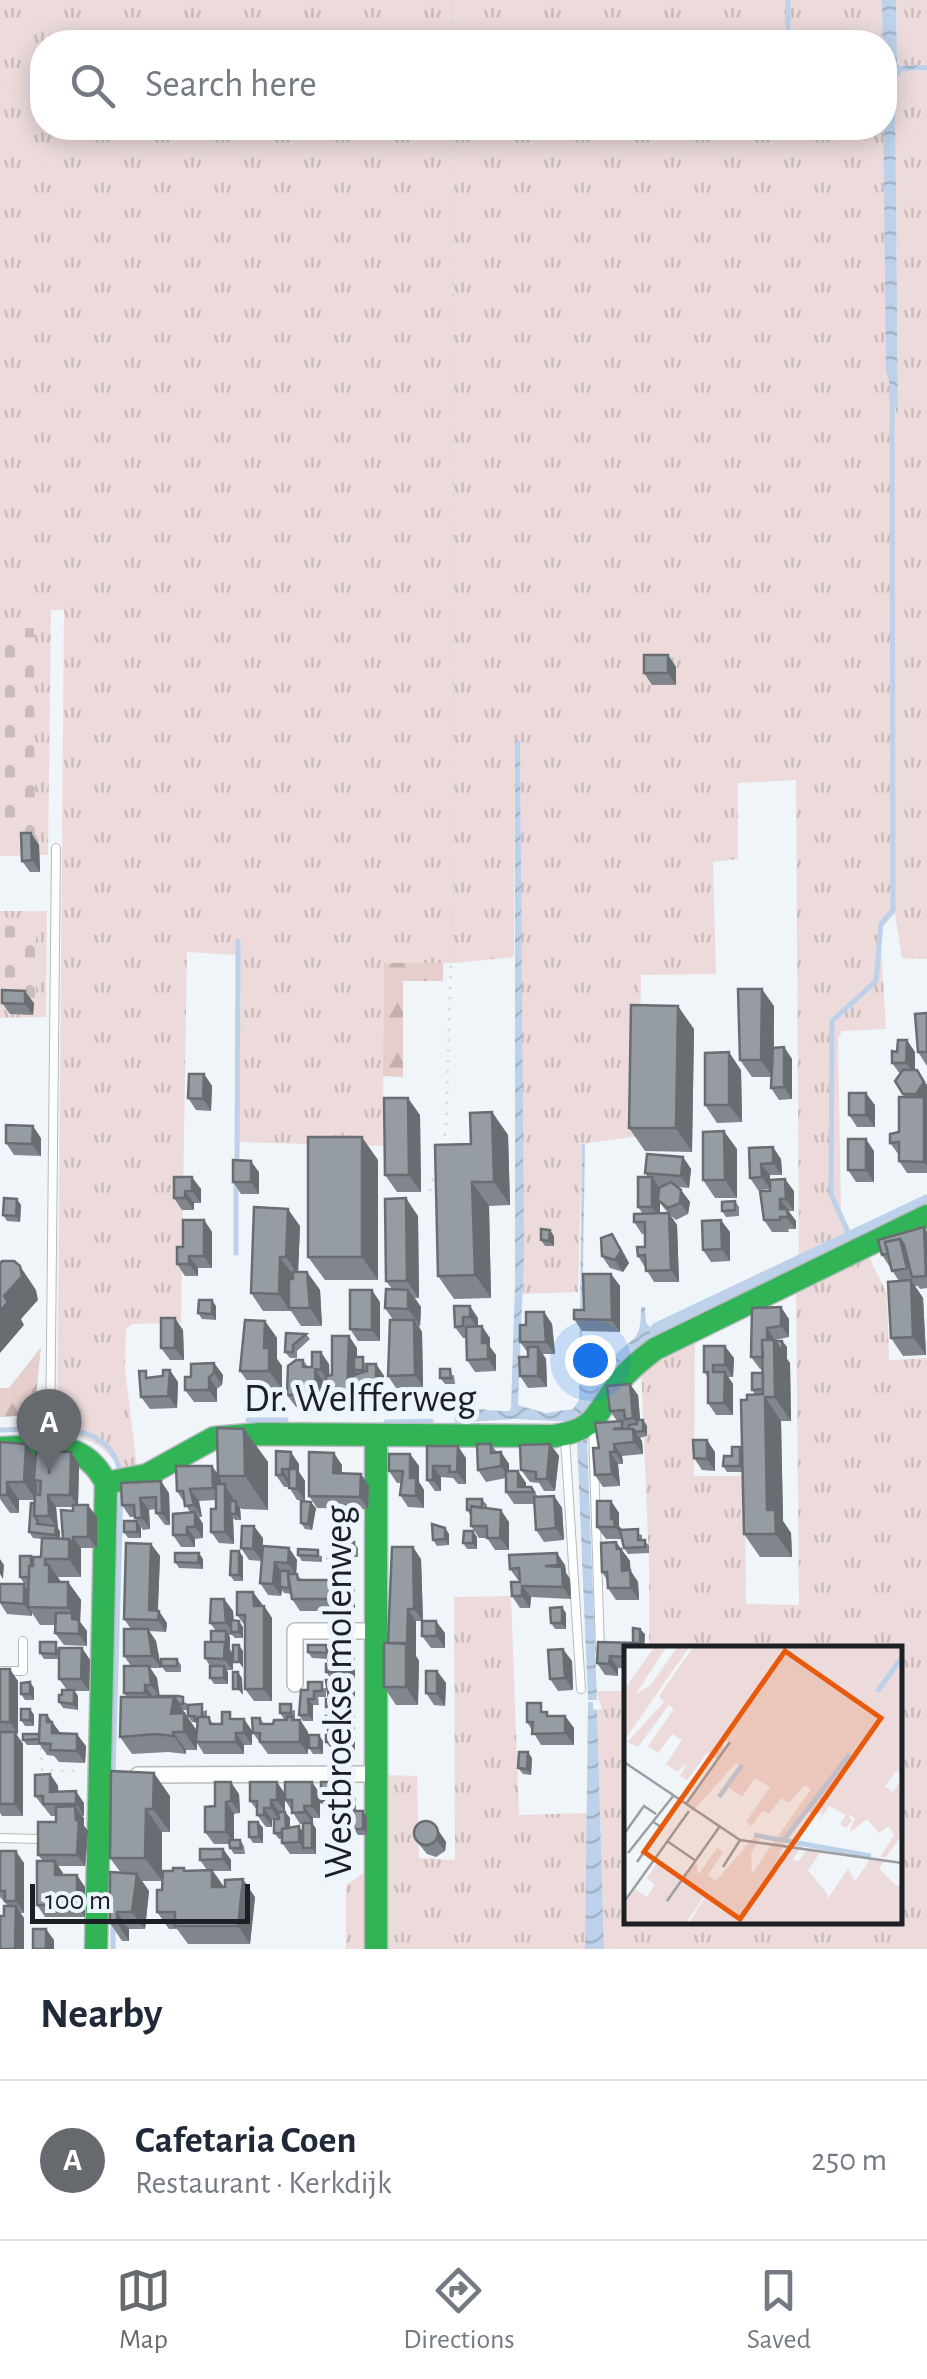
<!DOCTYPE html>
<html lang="en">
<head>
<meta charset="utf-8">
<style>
  :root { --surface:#fff; --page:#f2f2f3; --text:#1f2937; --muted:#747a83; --line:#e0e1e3; --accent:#666a6e }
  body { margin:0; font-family:"Alegreya Sans",sans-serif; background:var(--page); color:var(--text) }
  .scale { position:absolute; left:30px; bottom:25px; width:220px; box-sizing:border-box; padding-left:10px; border:5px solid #1c1f23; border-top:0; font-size:28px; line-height:35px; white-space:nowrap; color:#1c1f23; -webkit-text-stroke:8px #ecf4fe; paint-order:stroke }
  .you { position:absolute; left:590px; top:1360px; width:35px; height:35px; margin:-25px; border:8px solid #fff; border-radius:50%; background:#1a73e8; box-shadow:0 0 0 15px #1a73e833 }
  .badge { display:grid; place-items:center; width:65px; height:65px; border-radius:50%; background:var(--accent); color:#fff; font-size:32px; font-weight:700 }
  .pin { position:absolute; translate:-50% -82px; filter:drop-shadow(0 2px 5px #0008) }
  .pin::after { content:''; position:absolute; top:52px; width:35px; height:30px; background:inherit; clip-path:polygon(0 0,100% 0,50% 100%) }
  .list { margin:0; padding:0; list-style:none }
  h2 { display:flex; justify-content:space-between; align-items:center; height:130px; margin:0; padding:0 40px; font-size:42px }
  h2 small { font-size:32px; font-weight:400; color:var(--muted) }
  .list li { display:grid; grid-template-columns:65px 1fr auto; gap:30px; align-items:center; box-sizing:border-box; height:160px; padding:0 40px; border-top:2px solid var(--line) }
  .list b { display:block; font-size:38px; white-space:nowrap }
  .list p { margin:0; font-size:32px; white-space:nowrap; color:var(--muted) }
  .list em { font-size:32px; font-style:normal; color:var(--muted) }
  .icon { flex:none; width:55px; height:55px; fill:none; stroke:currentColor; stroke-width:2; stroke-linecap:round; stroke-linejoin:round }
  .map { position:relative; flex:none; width:927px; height:1949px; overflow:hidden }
  .search { position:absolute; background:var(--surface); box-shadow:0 5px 25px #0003; left:30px; right:30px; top:30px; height:110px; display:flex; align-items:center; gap:25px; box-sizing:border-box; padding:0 35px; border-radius:40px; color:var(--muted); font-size:38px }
  .sheet { height:290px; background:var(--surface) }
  nav { display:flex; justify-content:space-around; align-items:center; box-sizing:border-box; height:140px; border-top:2px solid var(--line); background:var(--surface); font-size:28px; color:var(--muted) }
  nav a { display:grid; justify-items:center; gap:5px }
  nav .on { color:var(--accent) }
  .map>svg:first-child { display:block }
  .grass { fill:url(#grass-tufts) }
  .forest { fill:url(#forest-firs) }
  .cemetery { fill:url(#cemetery-stones) }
  .water { fill:url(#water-waves) }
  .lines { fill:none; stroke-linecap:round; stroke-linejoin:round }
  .stream { stroke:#bdd2ea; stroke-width:5 }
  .canal { stroke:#bdd2ea; stroke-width:15 }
  .lane-casing { stroke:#b7babe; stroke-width:10 }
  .street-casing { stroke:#b7babe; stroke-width:18 }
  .fast-casing { stroke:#b7babe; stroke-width:25 }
  .path { stroke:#d7d9db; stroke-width:2.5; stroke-dasharray:2.5 8; stroke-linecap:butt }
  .lane { stroke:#fdfefe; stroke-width:8 }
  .street { stroke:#fdfefe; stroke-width:15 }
  .fast { stroke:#30b455; stroke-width:22 }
  .wall { fill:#80868c; fill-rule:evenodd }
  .shaded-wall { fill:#686d72 }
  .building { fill:#959ca3; stroke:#686d72; stroke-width:2.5 }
  .labels { text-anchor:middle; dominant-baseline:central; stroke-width:10; stroke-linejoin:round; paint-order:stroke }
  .street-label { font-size:40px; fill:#1c1f23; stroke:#ecf4fe }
  .inset-river { fill:none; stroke:#bdd2ea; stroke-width:5 }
  .inset-road { fill:none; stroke:#9b9fa4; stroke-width:2.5 }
  .view { fill:#e8590c; fill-opacity:0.15; stroke:#e8590c; stroke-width:5 }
  .inset-edge { fill:none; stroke:#1c1f23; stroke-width:5 }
</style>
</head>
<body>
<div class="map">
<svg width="927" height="1949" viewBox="0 0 927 1949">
  <defs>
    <pattern id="grass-tufts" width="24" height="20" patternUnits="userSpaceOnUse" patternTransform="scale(2.5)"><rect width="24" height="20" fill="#ecdbda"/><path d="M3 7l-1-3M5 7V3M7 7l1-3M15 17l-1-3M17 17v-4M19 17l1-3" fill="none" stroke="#cabcbb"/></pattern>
    <pattern id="forest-firs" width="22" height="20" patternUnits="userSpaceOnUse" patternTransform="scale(2.5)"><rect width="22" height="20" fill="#e5cecc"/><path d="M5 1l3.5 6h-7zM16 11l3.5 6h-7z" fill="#c4b0af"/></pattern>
    <pattern id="cemetery-stones" width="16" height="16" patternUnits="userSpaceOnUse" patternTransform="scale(2.5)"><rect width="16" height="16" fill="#ecdbda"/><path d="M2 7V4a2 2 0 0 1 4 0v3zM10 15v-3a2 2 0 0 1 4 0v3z" fill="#cabcbb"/></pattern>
    <pattern id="water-waves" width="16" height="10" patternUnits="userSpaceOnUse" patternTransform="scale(2.5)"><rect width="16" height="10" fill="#bdd2ea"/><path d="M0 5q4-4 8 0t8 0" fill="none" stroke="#a2b4c8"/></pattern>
  </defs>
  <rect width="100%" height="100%" fill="#f0f5fa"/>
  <!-- grass -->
  <path class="grass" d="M0,0H882V42H42V128H883L898,411L895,79L903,71L927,70V959L902,958L895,914L880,929L886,1029L842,1031L838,1039L841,1211L855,1241L799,1267L796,780L738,783V859L713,862L716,974L641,975L639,1136L582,1144L578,1292L523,1294L520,742H515L514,957L454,963H384L383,1146L236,1142L237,955L187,952L181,1323L132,1324L126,1329L125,1369L137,1467L123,1474C108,1447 88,1435 57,1435L64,610H51L48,855L0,856V843L34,842V629H0Z
    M896,0H927V65L899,66L897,62Z
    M0,911H47L46,1017L0,1018V1001L36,999V926H0Z
    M867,1253L887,1294L889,1360L927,1358V1949H604L597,1710L602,1709L596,1691H627V1922H900V1649H649V1564L641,1368L695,1336L694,1476H745L746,1604L799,1605L796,1287Z
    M511,1596L519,1815L587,1813L585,1949H384L383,1775L417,1776L419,1858L455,1860L454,1597Z
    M371,1868L372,1949H346V1885Z"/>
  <!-- forest -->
  <path class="forest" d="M384,963H443V981H403V1077L383,1076Z
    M41,1347L34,1415L0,1417V1388H9Z"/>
  <!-- cemetery -->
  <path class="cemetery" d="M34,628L35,842L0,843V629Z
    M36,925V1000L0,1001V926Z"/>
  <!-- water -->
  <path class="water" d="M882,0H896L897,63L900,66L927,65V70L903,71L895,79L898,417L886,370Z
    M515,741H520L524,1255L518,1405L545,1413L573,1409L579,1400L582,1144H585L582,1333L585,1375L592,1380C601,1373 606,1363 615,1355C636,1335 641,1340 641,1307H645L646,1323L651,1328L674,1318L675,1326C626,1353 608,1366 584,1418L575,1422L515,1419L455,1423L454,1412C473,1405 489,1412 509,1411L511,1408L515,1283Z
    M587,1438L597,1700H588L577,1439Z
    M588,1702H593V1709L597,1710L604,1949H585Z"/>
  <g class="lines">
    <!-- stream -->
    <path class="stream" d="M788,0V42
      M237,1163L238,941
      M851,1239L831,1194L832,1021L876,981L881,924L893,910L892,386
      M236,1253V1184
      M248,1420H286
      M386,1422L431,1421
      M0,1430C42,1430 109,1417 120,1472
      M113,1776L121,1488
      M113,1949V1922"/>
    <!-- canal -->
    <path class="canal" d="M657,1330L927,1202"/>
    <defs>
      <path id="lane" d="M593,1429L600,1650
        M565,1439L581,1689
        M50,1444L56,848
        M0,1671H23V1641
        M0,1838L38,1839"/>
      <path id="street" d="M295,1684V1631H376
        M138,1775L374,1774"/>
      <path id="fast" d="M376,1436V1949
        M0,1448C44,1447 83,1437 106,1483L96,1949
        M106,1483L147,1475L214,1438L260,1434L554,1436C597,1430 596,1413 619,1382C629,1369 642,1359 655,1349L927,1216"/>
    </defs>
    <!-- lane casing -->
    <use href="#lane" class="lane-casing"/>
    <!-- street casing -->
    <use href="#street" class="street-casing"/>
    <!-- fast casing -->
    <use href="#fast" class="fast-casing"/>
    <!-- path -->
    <path class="path" d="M452,0V42
      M442,1146L446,1130L453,889V128
      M430,1191L436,1168
      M41,1747L42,1770L80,1771"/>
    <!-- lane -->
    <use href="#lane" class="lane"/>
    <!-- street -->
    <use href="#street" class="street"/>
    <!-- fast -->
    <use href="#fast" class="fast"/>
  </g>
  <!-- wall -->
  <path class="wall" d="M668,655L676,667V685H652L644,673Z
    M31,833L39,845L40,872H30L22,861Z
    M2,1003H34L33,1015L10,1014Z
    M774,1006V1048L784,1047L792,1059V1099L779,1100L771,1088V1077H752L740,1060Z
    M927,1013V1066L918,1052Z
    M694,1029L692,1152L645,1151L629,1128Z
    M915,1052V1070L927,1085V1173H907L899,1161V1155L890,1143L899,1132L905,1097L895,1081L900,1074L892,1063Z
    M741,1070L742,1122L717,1123L705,1105Z
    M204,1074L212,1086L211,1111L196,1110L188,1098Z
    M875,1105V1127H857L849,1115Z
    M492,1112L508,1135L510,1205L489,1206L491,1298L454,1299L438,1276L471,1144Z
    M420,1115L421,1192H397L385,1175Z
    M41,1138V1156L14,1155L6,1143Z
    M749,1148L781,1159L782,1175H770V1186L794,1191V1211H788L796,1221V1229H788L789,1232H772L764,1220L770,1189L758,1190L750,1178Z
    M737,1149V1198H715L703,1180Z
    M874,1151V1182H856L848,1170Z
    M683,1157L691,1169L689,1188L677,1187L681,1190L690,1202L688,1214L676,1220L670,1215L677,1225L679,1282H654L638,1256L645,1247V1234H642L634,1222L643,1214L638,1207L648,1177L645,1173ZM660,1203L668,1213H660Z
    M378,1160V1280H325L308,1257Z
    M259,1172V1194H241L233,1182Z
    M174,1177L201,1189V1203H194V1210H182L174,1198Z
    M735,1201L739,1207V1216L726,1217L722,1211Z
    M21,1205L20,1222L7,1221L3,1215Z
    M418,1216L419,1298H415L421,1307L420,1326H419L422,1332L423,1387L396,1388L388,1376L393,1320L385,1308L392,1289L386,1281Z
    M204,1220L212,1232V1268H198V1276H185L177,1264L183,1247Z
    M300,1226L298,1272H307L320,1290L322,1326H301L291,1311H263L251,1293Z
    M924,1227L927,1232V1288L920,1289L918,1286H915L923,1298L926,1355L903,1356L891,1338L899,1281L882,1255Z
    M730,1232V1261L711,1262L703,1250Z
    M554,1236V1246H545L541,1240Z
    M620,1246L629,1263L623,1272L610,1268L602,1256Z
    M611,1274L620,1286V1332L582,1331L574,1319L584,1310Z
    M380,1302V1341H358L350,1329Z
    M216,1306V1320L202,1319L198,1313Z
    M454,1306L478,1318V1326L490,1338V1347L496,1355V1371L475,1372L467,1360V1338H463L455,1327Z
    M752,1308L789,1319V1337L775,1340L782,1341L787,1347V1359L790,1363L791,1421H781L783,1521L791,1533L792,1557H760L744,1534L742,1472H727L723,1466L732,1456L742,1451L747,1400L755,1394L752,1390L763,1373V1369H760L751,1357Z
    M544,1312L552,1324L555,1354H543L546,1359L547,1387L528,1388L520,1376L528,1357V1353L520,1342L526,1325Z
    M265,1321L277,1338V1359L282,1366V1389L252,1388L240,1371Z
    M183,1330L184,1360H170L161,1348Z
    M306,1334L310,1339L297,1351V1358H290L285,1352Z
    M704,1346L734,1358L733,1377H728L733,1384V1415H716L708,1403V1377L704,1372Z
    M357,1348V1357L367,1364H376L384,1376V1398H381V1407L363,1408L356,1398V1406H335L327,1394V1381H323L324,1406L296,1407L287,1395L303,1360L308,1367L329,1364V1375H332Z
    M214,1363L223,1375L222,1385L217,1389V1402H194L185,1390L191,1377Z
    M454,1375L455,1384H445L440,1378Z
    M150,1377L178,1382L177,1408L150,1409L141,1397Z
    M638,1395L640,1420H643L647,1426V1436L640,1438L642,1441L643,1454L622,1456L623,1464H618L620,1486L603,1487L595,1475L599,1448L617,1421L610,1411Z
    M244,1429L268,1462V1510L242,1509L240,1508L241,1520H235L233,1518L234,1544L219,1543L211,1532L216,1500L199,1501L202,1517H199L203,1524V1538L195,1539V1547H181L173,1535L190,1512L177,1491L212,1466L218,1474Z
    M0,1442L26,1444L35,1458L51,1453L79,1464L78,1505L97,1517V1548H81V1577H57L61,1582H68L81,1600L80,1622L87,1631V1646L64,1645L55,1633L56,1625H40L32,1613V1616L7,1614L0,1603V1584L28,1590L20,1577L33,1558L41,1557L42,1539L33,1538L29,1532L34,1500H19V1513H10L0,1499ZM56,1507H73L63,1539H60V1532L58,1528Z
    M491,1444L497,1452H501L509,1464V1471H518L526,1483V1487H531L538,1497L554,1496L562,1508L564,1540L544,1542L536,1530L534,1504H514L506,1492V1478L486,1482L478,1470Z
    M550,1444L559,1456L555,1491H544L539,1483L530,1482L521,1470Z
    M427,1446L466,1458V1484H458L453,1478L441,1477V1491H435L427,1480Z
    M276,1451L299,1464V1472L305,1481V1501L297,1500L289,1487H284L276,1475Z
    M715,1452V1471L702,1470L694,1458Z
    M410,1454L419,1466V1482L424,1490V1508L408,1507L400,1495L402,1483H397L389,1471Z
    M342,1465V1473L361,1474L369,1486L368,1509L317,1508L309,1496Z
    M121,1483L169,1493L170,1525H165L156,1513V1509L149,1510L150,1529L143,1530L135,1517H130L122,1505Z
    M482,1499L487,1505V1508L509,1522V1550H495L487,1538H479L471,1526V1516L467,1510Z
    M611,1501L619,1513V1526L622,1530L642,1535V1540L649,1545V1553L628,1554L624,1548L622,1539H606L597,1527Z
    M316,1508L312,1530L305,1529L301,1523Z
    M137,1521L141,1527V1538H128L124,1532Z
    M445,1528L449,1534V1545L437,1546L433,1540Z
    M477,1537V1549H467L463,1543Z
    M263,1538L262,1556L289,1548L297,1560L296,1574L302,1580L355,1586V1611H300L292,1599L291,1594L284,1593L282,1590L281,1596L268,1595L260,1583L262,1561L249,1560L241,1548Z
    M353,1542L358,1548V1557H348L350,1559L349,1564H332L328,1558L342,1553L341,1551Z
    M616,1542L630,1561V1570L638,1582L639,1600H616L608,1588L607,1580L602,1572Z
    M151,1544L160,1556L158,1611L167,1623L166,1632L149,1631L156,1641L161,1668H150L157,1678L159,1696L187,1703V1710H183L197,1731V1724L195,1722H192L188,1716L207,1710V1717L214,1724H222L235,1719H244L252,1731V1745H244V1754H204L197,1743V1750H186V1754L168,1752L132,1754L120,1737L127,1697L124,1693L131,1666L124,1656L131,1629L124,1619Z
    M239,1551L243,1557V1581H234L230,1575Z
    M298,1555L322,1556V1562L302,1561Z
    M203,1559V1569L179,1568L175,1562Z
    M421,1559L423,1621H416V1656L419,1661L418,1705H396L384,1687Z
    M565,1565L566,1573L570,1579L571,1599L531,1597L530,1608H520L512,1596L520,1580H518L510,1569Z
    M253,1592L262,1606H264L272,1618V1701H254L245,1689V1626L237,1615Z
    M224,1599L233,1611L234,1621L243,1627V1638H235L232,1635H228L230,1650L233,1654V1670H227L228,1684H214L210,1678V1666L205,1658L216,1631L210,1623Z
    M566,1613V1629H555L551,1623Z
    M445,1633V1648H431L422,1636Z
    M645,1634L644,1649H627V1669L618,1668V1676L605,1675L597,1663Z
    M347,1645L355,1657V1683H349L355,1692V1719H349L355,1727V1754H335L326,1742L329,1735L332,1716L326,1707L332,1680L326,1672L329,1664L328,1659L312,1658L308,1652Z
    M60,1648H82L90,1660L89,1691H74L78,1696V1710L63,1708L59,1702L67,1690L59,1679V1659H44L40,1653Z
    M177,1659L181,1665V1672H166L161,1666Z
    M572,1661L573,1690L558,1691L550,1679Z
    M0,1669L18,1681V1734H16L23,1744V1816H2L0,1813Z
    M437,1671L446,1683L445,1706L434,1705L426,1693Z
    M34,1688V1700H25L21,1694Z
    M326,1688V1697H318L319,1705H313V1721H303L299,1715L301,1690Z
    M30,1709L34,1715V1726H25L21,1720Z
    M295,1710V1719H294L300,1720L308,1732V1754H268L253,1733L260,1718L264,1724H273L284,1719L280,1713Z
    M47,1715L60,1733L86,1746L85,1763L59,1762L54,1756L47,1755L40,1745H27L23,1740L39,1735Z
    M550,1716H565L574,1728V1745H541L527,1722Z
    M323,1741V1754H313L309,1748Z
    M532,1758L531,1775L523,1774L518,1768Z
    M111,1771L170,1796V1832H162V1881H142L149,1891L145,1929H129V1941H122L110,1923L121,1873L110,1858Z
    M50,1774L58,1786V1792L84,1803V1816H82L84,1826L88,1831L85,1866H58L63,1875L85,1887V1917H45L37,1905L43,1861L38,1855L56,1822V1816H51L35,1796Z
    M277,1782L285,1794V1812L290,1818V1827L303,1832V1824H300L285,1800L312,1782L320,1794V1818H313V1824L316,1829V1854H290L282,1843V1839H279L274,1833V1820H272V1827H266L257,1815V1810L250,1801Z
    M321,1782L355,1794L356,1811H363L367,1817V1835H358L354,1829V1814L349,1812H336L329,1814L321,1802Z
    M239,1794L240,1813L234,1814V1840H240L244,1846L245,1854H234L230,1848L229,1844H214L205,1832L215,1806Z
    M258,1822L263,1828V1843H253L249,1837Z
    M432,1822L446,1842L445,1851L436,1857L427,1854L418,1843Z
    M223,1849L231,1860V1871H213L224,1887L255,1897L250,1944H188L177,1929H169L157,1912L162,1890L173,1871L184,1868L186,1871L207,1870L200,1860Z
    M0,1851L24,1863V1913H20L24,1918V1949H0L4,1916L8,1906L0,1897Z"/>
  <!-- shaded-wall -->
  <path class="shaded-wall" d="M668,655L676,667V685L668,673Z
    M31,833L39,845L40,872L32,860Z
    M762,989L774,1006L773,1077L761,1060Z
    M25,991L34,1003L33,1015L25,1004Z
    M678,1006L694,1029L692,1152L676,1128Z
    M907,1040L915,1052V1074L906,1063Z
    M784,1047L792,1059V1099L784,1087Z
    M729,1052L741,1070L742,1122L729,1105Z
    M917,1070L927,1085V1166L924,1162V1105L916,1094Z
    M204,1074L212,1086L211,1111L203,1099Z
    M866,1093L875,1105V1127L866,1115Z
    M408,1098L420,1115L421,1192L409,1175Z
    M492,1112L508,1135L510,1205L494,1182Z
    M33,1126L41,1138V1156L32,1144Z
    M724,1131L737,1149V1198L725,1180Z
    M362,1137L378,1160V1280L362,1257Z
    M866,1139L874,1151V1182L866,1170Z
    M773,1147L781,1159L782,1175L773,1163Z
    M683,1157L691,1169L689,1188L681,1176Z
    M251,1161L259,1172V1194L251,1182Z
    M761,1164L770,1175V1189L762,1177Z
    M192,1177L201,1189V1203L192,1191Z
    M652,1177L660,1189V1219L652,1207Z
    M785,1179L794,1191V1211L786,1199Z
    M472,1182L489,1206L491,1298L475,1275Z
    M681,1190L690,1202L688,1214L680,1203Z
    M185,1191L194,1203V1210L185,1198Z
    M406,1198L418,1216L419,1298L407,1281Z
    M17,1199L21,1205L20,1222L16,1216Z
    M780,1199L796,1221V1229L780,1209Z
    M288,1209L300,1226L298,1275L286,1257Z
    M669,1213L677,1225L679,1282L671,1270Z
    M204,1220L212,1232V1268L204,1256Z
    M721,1220L730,1232V1261L722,1249Z
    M924,1227L927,1232V1277L926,1276Z
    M550,1230L554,1236V1246L549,1241Z
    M612,1234L629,1263L623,1272L615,1260Z
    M189,1256L198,1268V1276L189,1264Z
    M280,1257L293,1275L289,1308L291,1312L279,1294Z
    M20,1266L36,1290L38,1300L21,1319L24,1325L0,1353V1311L4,1296Z
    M307,1272L320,1290L322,1326L310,1308Z
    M611,1274L620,1286V1332L612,1320Z
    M911,1280L923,1298L926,1355L913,1337Z
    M372,1290L380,1302V1341L372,1330Z
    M408,1290L421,1307L420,1326L408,1309Z
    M212,1300L216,1306V1320L212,1314Z
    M470,1306L478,1318V1329L470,1317Z
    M781,1307L789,1319V1337L781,1326Z
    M544,1312L552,1324L555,1354L546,1342Z
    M175,1318L183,1330L184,1360L175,1348Z
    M414,1320L422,1332L423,1387L415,1375Z
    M265,1321L277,1338V1359L282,1366V1389L269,1371L264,1348Z
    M482,1326L490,1338V1347L496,1355V1371L488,1359L482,1343Z
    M767,1328L783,1353L782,1341L787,1347V1359L790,1363L791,1421L769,1389Z
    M349,1336L357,1348V1370H354L357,1374L356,1406L347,1394Z
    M725,1346L734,1358L733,1377L725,1365Z
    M538,1347L546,1359L547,1387L538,1376Z
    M321,1352L329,1364L330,1382L321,1370Z
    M214,1363L223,1375L222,1385L214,1373Z
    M376,1364L384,1376V1398L376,1386Z
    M315,1369L323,1381L324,1406L316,1394Z
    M170,1370L178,1382L177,1408L168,1396Z
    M725,1372L733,1384V1415L724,1403Z
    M209,1377L217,1389V1402L209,1390Z
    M630,1384L638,1395L641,1430L633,1418Z
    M372,1386L381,1398V1407L373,1395Z
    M765,1397L781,1421L783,1521L791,1533L792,1557L776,1534L767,1510Z
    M643,1420L647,1426V1436L643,1431Z
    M244,1429L268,1462V1510L245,1476Z
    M633,1429L642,1441L643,1454L634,1442Z
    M707,1440L715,1452V1471L707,1459Z
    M26,1444L38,1462L34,1480L37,1484L36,1500L24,1482Z
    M550,1444L559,1456L555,1491L547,1479Z
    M614,1444L622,1456L623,1464L615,1452Z
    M458,1446L466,1458V1484L457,1472Z
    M71,1452L79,1464L78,1507L70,1495Z
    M291,1452L299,1464V1472L305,1481V1501L297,1489L290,1469Z
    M501,1452L509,1464V1478L501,1466Z
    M610,1452L618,1464L620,1486L612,1474Z
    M334,1453L342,1465L341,1485L333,1473Z
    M410,1454L419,1466V1482L424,1490V1508L416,1496L410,1478Z
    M212,1466L221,1480V1500L213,1488Z
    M433,1466L441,1477V1491L433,1480Z
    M282,1469L290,1481V1487L282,1475Z
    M518,1471L526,1483V1492L518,1487Z
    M361,1474L369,1486L368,1509L360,1497Z
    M161,1481L169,1493L170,1525L162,1513Z
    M7,1482L19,1500V1513L7,1495Z
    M225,1486L233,1498V1514H230L233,1518L234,1544L225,1532Z
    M190,1489L199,1501L202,1517L194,1505Z
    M48,1495L56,1507L58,1528L60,1532L59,1541L55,1535L56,1526L49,1516Z
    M554,1496L562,1508L564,1540L556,1528Z
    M140,1498L149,1510L150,1529L142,1518Z
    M611,1501L619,1513V1526L623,1531V1539L611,1519Z
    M236,1502L240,1508L241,1520L236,1514Z
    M311,1502L316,1508L312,1530L308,1524Z
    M88,1505L97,1517V1548L88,1537Z
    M501,1510L509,1522V1550L500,1538Z
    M195,1512L203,1524V1538L195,1527Z
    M137,1521L141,1527V1538L137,1532Z
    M254,1526L263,1538L262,1561L253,1549Z
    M187,1527L195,1539V1547L187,1535Z
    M445,1528L449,1534V1545L445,1539Z
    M473,1531L477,1537V1549L473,1543Z
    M73,1537L81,1548V1577L69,1559V1539Z
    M616,1542L630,1561L631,1583L622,1571Z
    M151,1544L160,1556L157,1622L149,1610Z
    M413,1547L421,1559L423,1621L414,1609Z
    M289,1548L297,1560L296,1575L288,1563Z
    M239,1551L243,1557V1581L239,1575Z
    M199,1553L203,1559V1569L198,1563Z
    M557,1553L565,1565L566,1573L570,1579L571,1599L563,1587L562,1572L558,1565Z
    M0,1559L4,1565L3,1579L0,1574Z
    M45,1559L62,1583L49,1582Z
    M275,1562L283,1574L280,1587L282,1590L281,1596L273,1584Z
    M630,1570L638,1582L639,1600L631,1588Z
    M347,1574L355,1586V1611L347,1599Z
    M68,1582L81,1600L80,1622L87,1631V1646L79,1634L72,1619V1613L68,1608Z
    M24,1584L32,1596L28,1607L32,1613V1616L24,1604Z
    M522,1586L531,1597L530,1608L522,1596Z
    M253,1592L262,1604V1618L254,1606Z
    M224,1599L233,1611L234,1632L226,1623Z
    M264,1606L272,1618V1701L264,1689Z
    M562,1607L566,1613V1629L562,1623Z
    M408,1609L416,1621V1656L419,1661L418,1705L406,1687Z
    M159,1611L167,1623L166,1632L158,1620Z
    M239,1621L243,1627V1638L239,1632Z
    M436,1621L445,1633V1648L437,1636Z
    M148,1629L156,1641L161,1668L152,1656Z
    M640,1629L645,1634L644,1649L640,1645Z
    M226,1631L230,1637V1650L226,1644Z
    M225,1642L233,1654V1670L224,1659Z
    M239,1645L243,1651V1668L239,1662Z
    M347,1645L355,1657V1683L347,1671Z
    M82,1648L90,1660L89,1691L81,1679Z
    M563,1649L572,1661L573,1690L565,1678Z
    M610,1656L618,1668V1676L609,1664Z
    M149,1666L157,1678L160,1697L151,1685Z
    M224,1666L228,1672V1684L224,1678Z
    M10,1669L18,1681V1734L10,1722Z
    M437,1671L446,1683L445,1706L437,1694Z
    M238,1672L242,1678L243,1695L238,1689Z
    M347,1680L355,1692V1719L347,1707Z
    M30,1682L34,1688V1700L30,1694Z
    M145,1685L153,1697V1705L145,1693Z
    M74,1690L78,1696V1710L74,1704Z
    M174,1697L197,1731V1750L171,1714Z
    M308,1699L313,1705V1721L309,1715Z
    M30,1709L34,1715V1726L30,1720Z
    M47,1715L61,1734L52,1733L47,1722Z
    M347,1715L355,1727V1754L347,1742Z
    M292,1716L300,1727V1720L308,1732V1754L300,1742Z
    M565,1716L574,1728V1745L565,1733Z
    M244,1719L252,1731V1745L244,1733Z
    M15,1732L23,1744V1816L15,1804Z
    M173,1732L186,1750V1754L174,1736Z
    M236,1733L244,1745V1754L236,1742Z
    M77,1734L86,1746L85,1763L77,1751Z
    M319,1735L323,1741V1754L319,1748Z
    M528,1752L532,1758L531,1775L527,1769Z
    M154,1773L170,1796V1832L153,1809Z
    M50,1774L58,1786L59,1804L50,1792Z
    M231,1782L239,1794L240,1813L231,1801Z
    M277,1782L285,1794V1812L277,1800Z
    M312,1782L320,1794V1818L312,1806Z
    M347,1782L355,1794L356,1814L347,1802Z
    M76,1791L84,1803V1816L76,1804Z
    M271,1800L279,1812V1820L271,1808Z
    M226,1802L234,1814V1844L226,1832Z
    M75,1806L84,1818V1826L88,1831L85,1866L77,1855Z
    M304,1806L313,1818V1824L305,1812Z
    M264,1808L272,1820V1827L264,1815Z
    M146,1809L162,1832V1881L145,1858Z
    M363,1811L367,1817V1835L363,1829Z
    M285,1812L290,1818V1839L286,1833Z
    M258,1822L263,1828V1843L259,1837Z
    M312,1823L316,1829V1854L312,1848Z
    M299,1826L307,1838L303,1848L299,1842Z
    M438,1830L446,1842L445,1851L436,1839Z
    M223,1849L231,1860V1871L223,1859Z
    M16,1851L24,1863V1913L16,1901Z
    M55,1861L63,1873V1887L55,1875Z
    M212,1870L224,1887H212Z
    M137,1874L149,1891L145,1929L132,1912Z
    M77,1875L85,1887V1917L77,1905Z
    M243,1879L255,1897L250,1944L238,1926Z
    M16,1906L24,1918V1949H15Z
    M117,1912L129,1929V1941L117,1923Z
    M46,1929L54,1940V1949H46Z"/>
  <!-- building -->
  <path class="building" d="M644,655H668V673H644Z
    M21,833H31L32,860L22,861Z
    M738,989H762L761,1060H740Z
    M2,990L25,991V1004L2,1003Z
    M631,1005L678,1006L676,1128H629Z
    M927,1013V1052H918L915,1014Z
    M898,1040H907L906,1063H892V1051L897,1052Z
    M784,1047V1087L771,1088L773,1048Z
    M729,1052V1105H705V1053Z
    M903,1070H917L924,1082L916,1094H903L895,1081Z
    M189,1074H204L203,1099L188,1098Z
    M849,1093H866V1115H849Z
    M899,1097H924V1162L899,1161V1142L890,1143V1134L899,1132Z
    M384,1098H408L409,1175H385Z
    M492,1112L494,1182H472L475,1275L438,1276L435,1145L471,1144L470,1113Z
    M6,1125L33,1126L32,1144L6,1143Z
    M724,1131L725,1180H703V1132Z
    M308,1137H362V1257H308Z
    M848,1139H866V1170H848Z
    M773,1147V1163L761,1164L762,1177L750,1178L749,1148Z
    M647,1154L683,1157L681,1176L645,1173Z
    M233,1160L251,1161V1182H233Z
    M174,1177H192V1191H185V1198H174Z
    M638,1177H652V1207H638Z
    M785,1179L786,1199H780V1209H787L788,1217H780V1220H764L760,1191H770V1180Z
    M671,1182L681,1190L680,1203L668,1208L658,1200L659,1188Z
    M4,1198L17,1199L16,1216L3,1215Z
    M406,1198L407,1281H386L385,1199Z
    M735,1201V1210L722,1211V1202Z
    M254,1207L288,1209L286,1257H280L279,1294L251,1293Z
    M669,1213L671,1270L646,1271L645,1255L638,1256L637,1247H645V1222H634V1214Z
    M183,1220H204V1256H189V1264H177V1247H183Z
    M721,1220L722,1249L703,1250L702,1221Z
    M924,1227L926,1276L912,1277L904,1245L900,1239L885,1242L888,1253L882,1255L878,1240Z
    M541,1229L550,1230L549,1241L541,1240Z
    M612,1234L621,1251L615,1260L602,1256L601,1238Z
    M900,1239L907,1268L892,1271L885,1242Z
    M2,1261H14L20,1266L22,1276L4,1296L8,1302L0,1311V1264Z
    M293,1272H307L310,1308H289V1279H293Z
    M583,1274H611L612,1320L574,1319V1310H584Z
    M911,1280L913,1337L891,1338L888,1282Z
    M386,1289L408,1290V1309L385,1308Z
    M350,1290H372V1330L350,1329Z
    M199,1300H212V1314L198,1313Z
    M454,1306H470V1317H463V1326L455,1327Z
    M781,1307V1326L767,1328V1340H762L763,1357H751L752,1308Z
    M526,1312H544L546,1342H520V1325H526Z
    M161,1318H175V1348H161Z
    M245,1320L265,1321L264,1348H269V1371H240Z
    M390,1320H414L415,1375L388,1376Z
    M482,1326V1343H488V1359L467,1360L466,1327Z
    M286,1333L306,1334L293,1345V1352H285Z
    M332,1336H349L347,1394H327L326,1376L332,1375Z
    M762,1340H774L775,1397H765L767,1510H775L776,1534H744L741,1400H747V1395L763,1394Z
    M775,1341H782L783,1353Z
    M704,1346H725V1365H713V1372H725L724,1403H708V1372H704Z
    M528,1347H538V1376H520L519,1357H528Z
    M312,1352H321V1370L315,1369L316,1394L287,1395L288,1366L296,1360H303V1367H312Z
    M354,1357H363V1370H354Z
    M214,1363V1373L209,1377V1390H185V1377H191V1364Z
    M367,1364H376V1386H372L373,1395L354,1396V1375L367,1371Z
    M440,1369H450L451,1378H440Z
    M163,1370H170L168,1396L141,1397L139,1371H146V1378L163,1376Z
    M752,1373H763V1389L752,1390Z
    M630,1384L633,1418L625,1419L624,1410L610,1411L607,1386Z
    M637,1420H643V1431L636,1432L633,1429H629V1425L637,1424Z
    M622,1421V1428L613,1429H633L634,1442L614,1444L615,1452H610L612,1474L595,1475L593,1448H599L595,1423Z
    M217,1428L244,1429L245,1476H218Z
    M693,1440H707V1459L694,1458Z
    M0,1442L26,1444L24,1482H7V1495H0Z
    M477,1444H491V1453L501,1452V1466L478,1470Z
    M550,1444L547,1479H536V1472L521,1470L520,1445Z
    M427,1446H458L457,1472H449L450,1466H433V1480H427Z
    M732,1447H740V1466H723L724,1456H732Z
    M36,1450L49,1451V1474L52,1451L71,1452L70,1495H48L49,1516H34L35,1494L40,1495L41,1481L34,1480Z
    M276,1451L291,1452L290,1469H297V1489L289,1488V1469H282V1475H276Z
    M309,1452L334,1453L333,1473L361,1474L360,1497L309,1496Z
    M389,1454H410V1478H416V1496L400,1495L403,1471H389Z
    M176,1466H212L213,1488L190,1489L194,1505L185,1506L183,1491H177Z
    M506,1471H518V1487H531L534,1492H506Z
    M161,1481L162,1513H156V1497L140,1498L142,1518H135L134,1505H122L121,1483Z
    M216,1484H225V1532H211V1509H216Z
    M554,1496L556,1528L536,1530L534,1497Z
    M467,1499H482V1508L471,1506V1510H467Z
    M230,1501H236V1514H230Z
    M301,1501L311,1502L308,1524L301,1523Z
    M597,1501H611V1519H614L615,1527H597Z
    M31,1503H34V1516L38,1521L37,1524L56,1526L55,1535L29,1532Z
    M73,1505H88V1537H73V1545L69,1539H63L61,1510L73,1511Z
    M471,1506L501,1510L500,1538H487V1526H471Z
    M195,1512V1527H187V1535H173V1514Z
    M124,1521H137V1532H124Z
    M432,1524L445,1528V1539L433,1540Z
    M242,1526H254L253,1549L241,1548Z
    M638,1529V1540H645V1547L624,1548L620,1530Z
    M464,1531H473V1543H463Z
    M341,1536H349V1542H354V1551H341Z
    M42,1538L69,1539V1559H45V1565H49V1582H68V1608L28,1607L29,1566H33V1557H41Z
    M616,1542L617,1549H621L622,1571L630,1570L631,1588H608L607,1572H602L601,1543Z
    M126,1543L151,1544L149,1610L159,1611L158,1620L124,1619Z
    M263,1546L289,1548L288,1563L275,1562L273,1584L260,1583Z
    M392,1547H413L414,1609H408L407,1644L388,1643Z
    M298,1549L318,1550V1556L298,1555Z
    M231,1551H239V1575H230Z
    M175,1553H199L198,1563L175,1562Z
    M329,1553H345V1558H328Z
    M557,1553L558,1565L545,1566L562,1567L563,1587L522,1586V1596H512L511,1582H520L519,1568L510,1569L509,1555Z
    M20,1556H31V1566H29V1577H20Z
    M280,1571H289V1574H288L289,1588L280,1587Z
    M288,1574H297L298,1580H333V1574H347V1599H292Z
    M0,1584H24V1604L0,1602Z
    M237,1592H253L254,1606H264V1689H245V1615H237Z
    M211,1599H224L226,1623H210Z
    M562,1607V1623H551L550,1608Z
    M56,1613H72V1619L79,1620V1634L55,1633Z
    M231,1620L239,1621V1632H231Z
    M422,1621H436L437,1636H422Z
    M633,1628L640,1629V1645L633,1643Z
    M124,1629H148L152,1656H124Z
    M211,1631H226V1644L225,1642H211Z
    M40,1642H56V1654L40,1653Z
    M205,1642H225L224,1659L205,1658Z
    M598,1642L637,1643V1649H627V1657L610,1656L609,1664L597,1663Z
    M384,1643H406V1687H384Z
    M233,1645H239V1662H233Z
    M308,1645H326L327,1653L308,1652Z
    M326,1645H347V1671L326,1672V1664H329Z
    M59,1648H82L81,1679H59Z
    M563,1649L565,1678L550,1679L548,1650Z
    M161,1659H177V1666H161Z
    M124,1666H149L151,1685H145V1693H124Z
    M210,1666H224V1678H210Z
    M0,1669H10V1722H0Z
    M426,1671H437V1694L426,1693Z
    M233,1672H238V1689H233Z
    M326,1680H347V1707H326V1699H329Z
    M30,1682V1694H21V1683Z
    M308,1682H322V1691H314V1699H308L309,1715H299L301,1690H308Z
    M62,1690H74V1704L59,1702V1695H62Z
    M155,1696H178L183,1697V1704H179L174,1697Z
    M121,1697H174L171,1714L184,1713V1732H173L174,1736L156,1734L120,1737Z
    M527,1703H541V1712H547V1716H565V1733L532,1734L533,1722H527Z
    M202,1704V1717H198L197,1721H195V1716H188V1705Z
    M280,1704H291V1713H280Z
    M21,1709H30V1720H21Z
    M222,1712H230V1719H244V1733H236V1742H196L198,1717H209L210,1724H222Z
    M40,1715H47V1722H52V1733L77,1734V1751L50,1750L51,1744L39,1743Z
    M347,1715V1742H326V1735H329L326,1716Z
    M292,1716V1720H300V1742H260V1733H253L252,1718H260V1724H273L274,1720H287V1717Z
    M0,1732H15V1804H0Z
    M23,1734H39V1739L23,1740Z
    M309,1735H319V1748H309Z
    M519,1752H528L527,1769L518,1768Z
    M111,1771L154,1773L153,1809H146L145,1858H110Z
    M50,1774V1792L76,1791V1804H43V1796H35V1775Z
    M215,1782H231V1801L226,1802V1832H205V1807L215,1806Z
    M250,1782H277V1800H271V1808H264V1815H257V1801H250Z
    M285,1782H312V1806H304L305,1812L292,1813V1800H285Z
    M321,1782H347V1802L340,1800H328L321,1802Z
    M75,1806L76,1820L79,1819L77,1855H38V1822H56V1807Z
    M354,1811H363V1829H354Z
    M278,1812H285L286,1828L282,1829V1833H274V1819H279Z
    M414 1833a12 12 0 1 1 24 0a12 12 0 1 1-24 0Z
    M249,1822H258L259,1837H249Z
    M303,1823H312V1848H303Z
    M299,1826V1842L282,1843V1829Z
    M229,1840H240L241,1848H230Z
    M200,1849H223V1859L200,1860Z
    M0,1851H16V1901H5V1891H0Z
    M37,1861H55V1875H77V1905H37Z
    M173,1868H184V1871L212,1870V1887H225V1880L243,1879L238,1926H175V1912H157V1890H162L163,1871H173Z
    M110,1872L137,1874L132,1912H117V1923H110Z
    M4,1906H16L15,1949H0V1916H4Z
    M33,1929H46V1949H33Z"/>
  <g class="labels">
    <!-- street labels -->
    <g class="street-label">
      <text x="360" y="1399">Dr. Welfferweg</text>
      <text transform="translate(339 1692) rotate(-90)">Westbroekse molenweg</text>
    </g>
  </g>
  <!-- overview -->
  <g transform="translate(624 1646)">
    <rect width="278" height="278" fill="#f0f5fa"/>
    <path d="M31,0H43L12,48L27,39L54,0H66L0,95V44ZM70,0H277V130L273,124L261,141L269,146L277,133V190L262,211H256L270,189L265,180L255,187L243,173L225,187L231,172L223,168L228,175L222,182L216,178L222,169L205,160L195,175L199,165L188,171L185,164L160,194L152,193L187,143L181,139L165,157L157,152L145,168L138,165L128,180L122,176L146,141L131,132L118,151L103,140L117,121L112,117L68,166L63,157L123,72L105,96L96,92L100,102L93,113L83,107L63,134L56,130L63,117L53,126L42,118L58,94L48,88L34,107L24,100L50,63L45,59L14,101L3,96L40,56L35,50ZM129,192L136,193L127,207L128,228L150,195L160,197L155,209L161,213L171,199L178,200L169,213L174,216L184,202L198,204L184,224L204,249L201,256L224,223L231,235L247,212L261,214L255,223L274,241L277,236V277H65L90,236L62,277H0V260L11,243L23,251L31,239L23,232L34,215L55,231L73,216L74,229L93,202L99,206L84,229L92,235Z" fill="#ecdbda"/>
    <path class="inset-river" d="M253,46L278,11M95,151L118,119M130,189L247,210M160,194L226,108"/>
    <path class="inset-road" d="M0,116L116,194L278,217M62,158L106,96M0,188L20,160L32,168M43,195L72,215M4,207L50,149M13,216L37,181L28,175M99,221L116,194M43,255L96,180M0,256L65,165"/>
    <path class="view" d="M161,5L257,72L116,273L20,206Z"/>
    <rect width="278" height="278" class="inset-edge"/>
  </g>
</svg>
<div class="scale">100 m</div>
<div class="you"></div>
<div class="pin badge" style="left:49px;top:1471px">A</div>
<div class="search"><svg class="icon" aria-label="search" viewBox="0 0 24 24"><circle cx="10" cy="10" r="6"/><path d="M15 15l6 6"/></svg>Search here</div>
</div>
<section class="sheet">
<h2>Nearby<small></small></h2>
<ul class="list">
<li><span class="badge">A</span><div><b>Cafetaria Coen</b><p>Restaurant · Kerkdijk</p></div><em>250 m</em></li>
</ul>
</section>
<nav>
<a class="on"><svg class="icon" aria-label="map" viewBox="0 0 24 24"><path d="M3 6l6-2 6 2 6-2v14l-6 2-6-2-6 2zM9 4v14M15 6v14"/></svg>Map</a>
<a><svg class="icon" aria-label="directions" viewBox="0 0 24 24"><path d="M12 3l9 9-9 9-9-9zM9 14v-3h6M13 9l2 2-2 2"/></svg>Directions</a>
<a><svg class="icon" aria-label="saved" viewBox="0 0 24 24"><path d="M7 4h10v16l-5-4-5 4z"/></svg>Saved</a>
</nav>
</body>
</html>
